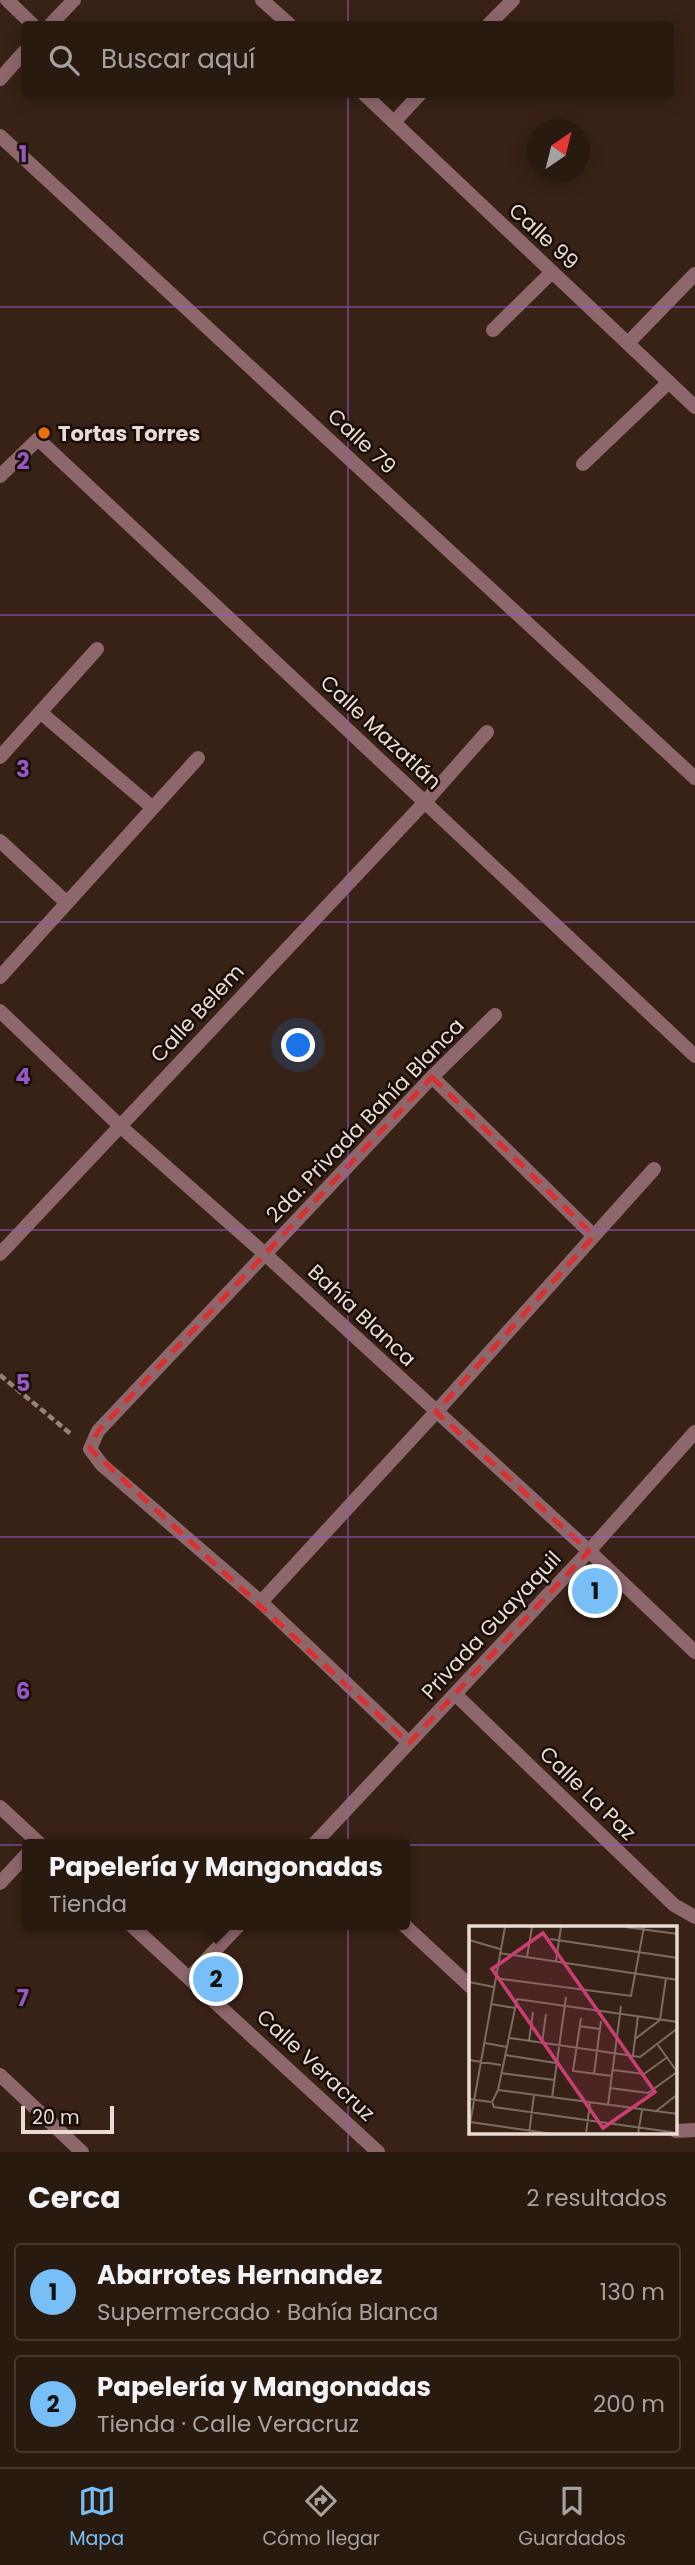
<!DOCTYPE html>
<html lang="es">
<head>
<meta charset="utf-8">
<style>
  :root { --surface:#291a10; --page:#312319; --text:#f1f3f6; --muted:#a5a19f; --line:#453830; --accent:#78bff7 }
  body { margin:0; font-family:Poppins,sans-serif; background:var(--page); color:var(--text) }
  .compass { position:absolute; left:527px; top:119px; width:63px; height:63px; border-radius:50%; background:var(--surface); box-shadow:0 4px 18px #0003; rotate:35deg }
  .scale { position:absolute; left:21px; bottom:18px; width:93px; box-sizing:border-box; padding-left:7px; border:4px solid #e9dbd3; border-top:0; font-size:19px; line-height:24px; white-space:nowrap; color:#e9dbd3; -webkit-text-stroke:5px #170e08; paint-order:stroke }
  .you { position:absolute; left:299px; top:1046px; width:24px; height:24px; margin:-18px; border:5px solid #fff; border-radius:50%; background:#1a73e8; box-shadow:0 0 0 10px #1a73e833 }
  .badge { display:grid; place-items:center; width:46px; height:46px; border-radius:50%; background:var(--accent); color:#111; font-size:23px; font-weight:700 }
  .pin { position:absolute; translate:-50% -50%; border:4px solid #fff; box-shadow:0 2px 7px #0006 }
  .popup { position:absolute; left:22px; top:1839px; width:388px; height:91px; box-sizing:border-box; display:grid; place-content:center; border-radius:7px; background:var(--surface); filter:drop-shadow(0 2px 5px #0005); font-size:23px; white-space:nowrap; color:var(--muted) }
  .popup b { font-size:26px; color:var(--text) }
  .popup::after { content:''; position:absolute; left:50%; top:100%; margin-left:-14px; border:14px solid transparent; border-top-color:var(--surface) }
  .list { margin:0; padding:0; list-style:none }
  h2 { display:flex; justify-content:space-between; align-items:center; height:91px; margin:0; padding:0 28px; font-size:30px }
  h2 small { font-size:23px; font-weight:400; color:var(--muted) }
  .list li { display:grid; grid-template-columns:46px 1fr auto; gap:21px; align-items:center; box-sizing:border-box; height:98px; margin:0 14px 14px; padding:0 14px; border:2px solid var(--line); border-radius:7px }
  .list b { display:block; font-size:26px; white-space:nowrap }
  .list p { margin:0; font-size:23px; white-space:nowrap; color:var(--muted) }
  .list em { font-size:23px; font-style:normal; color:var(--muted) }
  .icon { flex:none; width:38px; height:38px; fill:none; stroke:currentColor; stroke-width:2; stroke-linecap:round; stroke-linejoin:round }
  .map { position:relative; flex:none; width:695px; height:2152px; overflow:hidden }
  .search { position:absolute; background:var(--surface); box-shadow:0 4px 18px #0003; left:21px; right:21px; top:21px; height:77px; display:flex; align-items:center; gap:18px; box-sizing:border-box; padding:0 24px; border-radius:7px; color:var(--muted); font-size:26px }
  .sheet { height:315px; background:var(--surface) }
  nav { display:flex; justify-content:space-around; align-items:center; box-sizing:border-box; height:98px; border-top:2px solid var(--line); background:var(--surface); font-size:19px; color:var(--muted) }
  nav a { display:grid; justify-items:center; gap:4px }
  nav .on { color:var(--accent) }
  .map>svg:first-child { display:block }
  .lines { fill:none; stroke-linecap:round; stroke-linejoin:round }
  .path { stroke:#95847a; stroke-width:4.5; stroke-dasharray:7 3.5; stroke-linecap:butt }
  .minor { stroke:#8e676d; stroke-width:14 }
  .tertiary { stroke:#8e676d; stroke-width:14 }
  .marked { fill:none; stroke:#d73131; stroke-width:5; stroke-dasharray:14 9; stroke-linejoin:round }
  .grid { fill:none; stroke:#9658c4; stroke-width:2; stroke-opacity:0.55 }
  .food-dot { fill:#e8710a; stroke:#170e08; stroke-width:2.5 }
  .labels { text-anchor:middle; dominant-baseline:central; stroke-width:5; stroke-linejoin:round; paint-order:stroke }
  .street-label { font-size:21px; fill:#e9dbd3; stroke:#170e08 }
  .poi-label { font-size:21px; font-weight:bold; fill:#e9dbd3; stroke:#170e08; text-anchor:start }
  .inset-road { fill:none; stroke:#7e6c61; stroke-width:2 }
  .view { fill:#ca3f73; fill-opacity:0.15; stroke:#ca3f73; stroke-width:3.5 }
  .inset-edge { fill:none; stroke:#e9dbd3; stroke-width:3.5 }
  .grid-label { font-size:23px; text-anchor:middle; font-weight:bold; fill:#9658c4; stroke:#170e08; stroke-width:5; stroke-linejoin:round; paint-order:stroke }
</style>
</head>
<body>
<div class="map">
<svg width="695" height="2152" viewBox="0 0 695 2152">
  <rect width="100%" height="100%" fill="#372215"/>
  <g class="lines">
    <!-- path -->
    <path class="path" d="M0,1375L72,1435"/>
    <!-- minor -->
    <path class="minor" d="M7,0L32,24
      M51,24L74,0
      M489,24L513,0
      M0,79L24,52
      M394,122L420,94
      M0,136L695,778
      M493,330L552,272
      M628,343L695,274
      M583,464L669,382
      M0,476L38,439L695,1056
      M40,712L153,808
      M0,757L97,649
      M0,841L67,903
      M0,977L198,758
      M0,1011L120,1126L266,1255L589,1551L695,1652
      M432,1077L594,1236
      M0,1254L425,802L487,732
      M261,1602L436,1412L654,1169
      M455,1694L674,1905L695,1917
      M409,1743L261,1602L102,1465L90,1449L98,1431L432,1077L495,1015
      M0,1807L40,1844
      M314,1844L589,1551L695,1432
      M0,1883L27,1854
      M131,1925L378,2152
      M404,1925L471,1987
      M190,1977L239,1925
      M0,2075L82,2152
      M676,2131L695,2130"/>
    <!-- tertiary -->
    <path class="tertiary" d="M262,0L289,24
      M364,94L695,407"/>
  </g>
  <!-- marked area -->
  <path class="marked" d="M432,1077L594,1236L436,1412L589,1551L409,1743L90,1449L98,1431Z"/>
  <!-- grid -->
  <path class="grid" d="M348,0V24M348,94V2152M0,307H695M0,615H695M0,922H695M0,1230H695M0,1537H695M0,1845H695"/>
  <!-- markers -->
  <circle class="food-dot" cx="44" cy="433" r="7"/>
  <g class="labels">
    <!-- street labels -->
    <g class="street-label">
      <text transform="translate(544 236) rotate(43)">Calle 99</text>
      <text transform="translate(362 441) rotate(43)">Calle 79</text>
      <text transform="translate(381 732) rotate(43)">Calle Mazatlán</text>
      <text transform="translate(197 1013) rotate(-47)">Calle Belem</text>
      <text transform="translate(365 1120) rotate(-46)">2da. Privada Bahía Blanca</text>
      <text transform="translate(362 1315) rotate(43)">Bahía Blanca</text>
      <text transform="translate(491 1625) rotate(-47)">Privada Guayaquil</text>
      <text transform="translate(588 1793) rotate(44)">Calle La Paz</text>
      <text transform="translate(316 2065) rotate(43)">Calle Veracruz</text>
    </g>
    <!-- poi labels -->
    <g class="poi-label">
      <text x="58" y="433">Tortas Torres</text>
    </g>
  </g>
  <!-- overview -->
  <g transform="translate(469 1926)">
    <rect width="208" height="208" fill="#372215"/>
    <path class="inset-road" d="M156,1L209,8M81,13L209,32M0,14L31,23M30,27L209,54M58,31L63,1M87,35L92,1M26,52L162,70L175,1M0,56L25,61M22,78L46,82M112,92L104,145L143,150M110,100L131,103M41,112L171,131L209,102M166,113L191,94L197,52M60,115L64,86M16,117L38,121M73,117L77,88M189,119L209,147M36,129L87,137M164,129L169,90M0,134L32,139M144,144L175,148L197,132M32,147L85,154M125,148L132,95M141,162L179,167L208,146M29,164L48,73L209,96M83,172L97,71M0,173L22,176M23,176L29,164L209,188M23,176L25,181L209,207M139,179L152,80M186,186L209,168M1,196L84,208M0,203L36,1M60,208L65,169M117,208L121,177M169,208L173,184"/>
    <path class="view" d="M74,7L186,166L134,202L23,43Z"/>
    <rect width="208" height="208" class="inset-edge"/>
  </g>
  <g class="grid-label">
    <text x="23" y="162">1</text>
    <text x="23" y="469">2</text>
    <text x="23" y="777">3</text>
    <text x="23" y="1084">4</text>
    <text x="23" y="1391">5</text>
    <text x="23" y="1699">6</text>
    <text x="23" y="2006">7</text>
  </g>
</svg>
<svg class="compass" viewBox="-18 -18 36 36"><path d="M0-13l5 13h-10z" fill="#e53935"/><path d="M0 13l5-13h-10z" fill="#a5a19f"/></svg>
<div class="scale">20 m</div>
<div class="you"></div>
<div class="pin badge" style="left:595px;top:1591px">1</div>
<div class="pin badge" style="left:216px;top:1979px">2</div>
<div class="popup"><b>Papelería y Mangonadas</b>Tienda</div>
<div class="search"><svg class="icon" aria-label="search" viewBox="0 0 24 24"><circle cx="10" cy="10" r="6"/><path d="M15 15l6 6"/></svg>Buscar aquí</div>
</div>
<section class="sheet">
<h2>Cerca<small>2 resultados</small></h2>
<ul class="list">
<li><span class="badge">1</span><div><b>Abarrotes Hernandez</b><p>Supermercado · Bahía Blanca</p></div><em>130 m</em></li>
<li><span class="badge">2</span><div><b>Papelería y Mangonadas</b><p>Tienda · Calle Veracruz</p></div><em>200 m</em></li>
</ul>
</section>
<nav>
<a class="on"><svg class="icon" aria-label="map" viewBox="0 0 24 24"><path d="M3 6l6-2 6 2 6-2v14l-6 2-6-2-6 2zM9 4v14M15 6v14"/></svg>Mapa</a>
<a><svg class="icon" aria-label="directions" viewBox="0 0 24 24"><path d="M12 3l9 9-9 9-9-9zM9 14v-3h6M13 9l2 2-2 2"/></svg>Cómo llegar</a>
<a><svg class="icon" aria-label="saved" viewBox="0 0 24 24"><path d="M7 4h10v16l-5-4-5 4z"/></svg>Guardados</a>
</nav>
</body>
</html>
